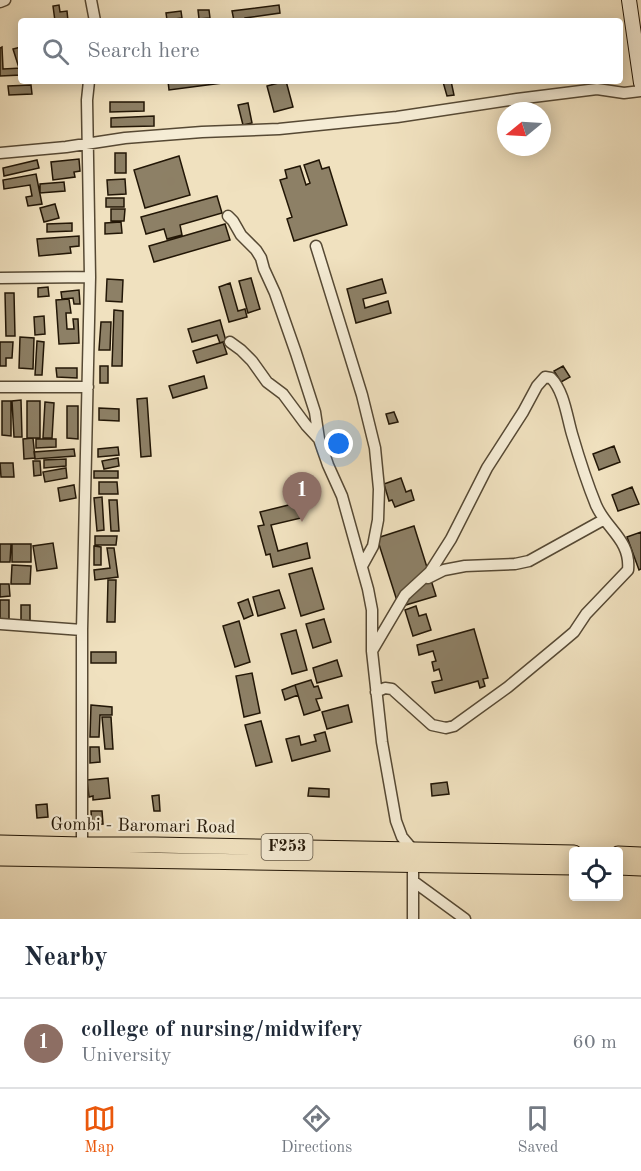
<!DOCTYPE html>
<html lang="en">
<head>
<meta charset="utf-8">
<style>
  :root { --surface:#fff; --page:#f2f2f3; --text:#1f2937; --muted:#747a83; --line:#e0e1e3; --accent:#ea580c }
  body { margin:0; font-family:"Old Standard TT",serif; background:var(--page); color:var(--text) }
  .controls { position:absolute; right:18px; bottom:18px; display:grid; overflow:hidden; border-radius:6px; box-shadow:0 3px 15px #0003 }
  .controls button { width:54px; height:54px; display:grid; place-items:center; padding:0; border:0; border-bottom:2px solid var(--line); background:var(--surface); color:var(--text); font:30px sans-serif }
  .compass { position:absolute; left:497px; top:102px; width:54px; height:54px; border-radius:50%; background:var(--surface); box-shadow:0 3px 15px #0003; rotate:252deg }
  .you { position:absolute; left:339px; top:444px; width:21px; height:21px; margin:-15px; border:4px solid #fff; border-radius:50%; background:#1a73e8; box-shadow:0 0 0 9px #1a73e833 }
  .badge { display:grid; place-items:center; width:39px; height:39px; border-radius:50%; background:var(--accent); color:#fff; font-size:20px; font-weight:700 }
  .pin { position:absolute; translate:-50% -50px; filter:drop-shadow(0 2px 3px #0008) }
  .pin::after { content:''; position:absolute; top:32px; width:21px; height:18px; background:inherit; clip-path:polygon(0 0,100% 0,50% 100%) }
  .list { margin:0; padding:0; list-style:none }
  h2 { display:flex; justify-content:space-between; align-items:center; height:78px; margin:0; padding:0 24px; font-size:26px }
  h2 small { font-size:20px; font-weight:400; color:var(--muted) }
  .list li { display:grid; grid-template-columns:39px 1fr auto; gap:18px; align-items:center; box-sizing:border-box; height:90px; padding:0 24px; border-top:2px solid var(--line) }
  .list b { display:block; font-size:22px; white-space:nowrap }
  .list p { margin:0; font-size:20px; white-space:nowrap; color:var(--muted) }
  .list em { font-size:20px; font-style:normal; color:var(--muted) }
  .icon { flex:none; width:33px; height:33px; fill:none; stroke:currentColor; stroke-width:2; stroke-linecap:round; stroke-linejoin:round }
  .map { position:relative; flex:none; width:641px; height:919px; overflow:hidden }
  .search { position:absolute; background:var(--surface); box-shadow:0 3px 15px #0003; left:18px; right:18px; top:18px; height:66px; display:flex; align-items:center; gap:15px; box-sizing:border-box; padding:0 21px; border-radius:6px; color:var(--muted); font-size:22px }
  .sheet { height:168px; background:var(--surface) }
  nav { display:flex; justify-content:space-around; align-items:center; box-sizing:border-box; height:84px; border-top:2px solid var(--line); background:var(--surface); font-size:16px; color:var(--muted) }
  nav a { display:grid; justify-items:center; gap:3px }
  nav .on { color:var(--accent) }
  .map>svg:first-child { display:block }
  .building { fill:#8d8066; stroke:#221606; stroke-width:1.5 }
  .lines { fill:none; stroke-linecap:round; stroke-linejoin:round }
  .street-casing { stroke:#564934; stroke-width:13 }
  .secondary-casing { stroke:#221606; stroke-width:16 }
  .primary-casing { stroke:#221606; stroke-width:17 }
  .street { stroke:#f5ecd5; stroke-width:10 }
  .secondary { stroke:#f5ecd5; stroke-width:14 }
  .primary { stroke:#f0e1bf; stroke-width:15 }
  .labels { text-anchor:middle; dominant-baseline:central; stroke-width:4.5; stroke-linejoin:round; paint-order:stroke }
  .shield { fill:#f5ecd5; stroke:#615644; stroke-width:1.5 }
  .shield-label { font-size:16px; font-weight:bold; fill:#221606 }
  .street-label { font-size:18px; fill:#221606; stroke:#f5ecd5 }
</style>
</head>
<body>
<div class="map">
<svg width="641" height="919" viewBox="0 0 641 919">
  <rect width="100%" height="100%" fill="#f0e1bf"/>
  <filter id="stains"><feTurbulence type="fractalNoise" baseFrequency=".00333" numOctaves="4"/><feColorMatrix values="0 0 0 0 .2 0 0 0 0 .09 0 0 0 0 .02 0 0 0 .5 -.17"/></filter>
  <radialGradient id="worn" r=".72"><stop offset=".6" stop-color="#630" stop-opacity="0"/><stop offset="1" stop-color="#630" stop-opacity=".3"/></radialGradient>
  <!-- building -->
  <path class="building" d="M59,5L60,12L67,11L68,21H55L53,6Z
    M279,5L280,13L245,18V21H234L232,11Z
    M198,10H209L210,18L199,19Z
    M181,11L182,18L167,20L166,13Z
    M2,47L3,69L21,68V75L0,76V48Z
    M21,47V67L19,68L13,49Z
    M168,81H222V83L169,90Z
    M286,81L293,107L274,112L267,86Z
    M451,81L454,95L447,96L443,82Z
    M31,85L32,94L9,95L8,86Z
    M110,102H144V111L110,112Z
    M248,103L252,123L243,125L238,105Z
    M154,116V126L111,127V118Z
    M115,153H126V173H115Z
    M179,156L190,195L145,208L134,170Z
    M79,159L80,171L74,172L75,177L53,180L51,162Z
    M37,160L39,168L4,176L3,168Z
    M319,160L322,169L329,167L347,225L294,241L287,219L292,217L280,180L287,178L285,170L300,166L306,185L310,183L304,165Z
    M36,174L42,204L28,206L26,197L32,196L30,185L4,189L3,180Z
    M125,179L126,194L108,195L107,180Z
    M64,182L65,191L40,193V184Z
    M217,196L222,213L180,225L182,235L167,239L164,229L146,234L141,217Z
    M106,198H124V207H106Z
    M55,204L59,218L44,222L40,208Z
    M111,209H125L124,221H111Z
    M121,222L122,233L105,234V223Z
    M72,223V231L47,232V224Z
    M225,224L230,240L154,262L149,246Z
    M79,236V246L70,247L71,253L39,256L37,239Z
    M251,278L260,309L248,313L239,281Z
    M107,279L123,280L122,302L106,301Z
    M382,279L386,293L363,299L365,308L388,301L391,313L356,323L347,289Z
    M230,283L238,311L245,309L247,317L229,322L219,287Z
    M48,287L49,296L38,297V288Z
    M79,290L80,304H74L73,298L62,299L61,292Z
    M5,293H14L15,336H6Z
    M69,299L71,313H66L67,329H74L73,319H78L79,343L59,344L56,300Z
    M114,310L123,311L122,366H112Z
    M44,316L45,334L35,335L34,317Z
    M220,320L226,341L220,343L217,335L192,342L188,329Z
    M101,322H111L110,350H99Z
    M20,337L34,338L33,369L19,368Z
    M37,341L44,342L42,375H35Z
    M0,342H13L12,358H6V366H0Z
    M223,342L227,354L197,363L193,351Z
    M100,366H108V383H100Z
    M563,366L570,377L561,382L554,371Z
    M56,368H77V378L57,377Z
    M204,376L207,388L173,398L169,386Z
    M147,398L151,456L141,457L137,399Z
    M21,400L22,437H14L12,401Z
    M2,401H11V436L2,435Z
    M27,401H40V438H27Z
    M45,402L54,403L52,438H43Z
    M67,406H78V439L67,438Z
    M99,408L119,409V421L99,420Z
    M394,412L398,422L389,424L386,414Z
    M33,438L35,458L24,459L23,439Z
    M36,439H56V447L36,448Z
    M614,446L620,462L599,470L593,454Z
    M118,447L119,455L98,457V449Z
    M74,449L75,456L35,459L34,452Z
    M118,458L119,466L104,469L102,461Z
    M66,459V466L44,468V460Z
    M33,461H40L41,475L34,476Z
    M0,463H13L14,477H1Z
    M66,468L67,478L45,482L43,472Z
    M94,471H118V478H94Z
    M401,478L406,492L411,490L414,500L395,507L392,500L389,501L384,484Z
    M99,482H117L118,494H99Z
    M74,485L76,498L60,501L58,488Z
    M632,487L639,504L618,511L612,495Z
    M102,497L104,530L97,531L94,498Z
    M109,500H117L119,531H111Z
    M297,503L301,518L271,525L278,551L307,543L310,558L273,567L270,554L266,555L258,526L264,525L260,512Z
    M414,526L436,596L399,607L377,538Z
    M641,532V569L639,570L627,537Z
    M95,536H117L116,545H95Z
    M53,543L57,568L37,571L33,546Z
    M0,544H11L10,562H0Z
    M12,544H31V562H12Z
    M94,546L101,547V565H94Z
    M107,548H114L118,577L95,580L94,570L110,568Z
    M12,565L31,566L30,584H11Z
    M312,568L324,609L301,616L289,574Z
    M108,580H116L115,622H107Z
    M0,584H9L10,596L0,597Z
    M279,590L285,608L258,616L253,597Z
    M248,599L253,615L244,619L238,603Z
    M0,600H9V622L0,621Z
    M21,605H30V622H21Z
    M416,606L419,616L426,614L431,630L413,636L405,610Z
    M324,619L331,642L313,648L306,624Z
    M239,621L250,662L235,667L223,626Z
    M474,629L488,678L483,679L485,686L480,688L478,681L435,693L432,682L442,680L439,669L434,671L432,662L436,661L433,651L419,655L417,645Z
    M296,630L307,670L292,674L281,634Z
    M91,652H116V663H91Z
    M337,660L342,676L317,683L313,668Z
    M252,673L260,713L244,717L236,676Z
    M311,680L314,687L318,686L322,698L316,699L320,710L304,715L295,685Z
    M295,685L298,695L285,700L282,690Z
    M91,705L112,707V715H100L99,737H90Z
    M348,705L352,722L327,729L322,712Z
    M102,717H111L113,749H105Z
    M261,721L272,762L256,766L245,725Z
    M325,732L330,751L292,761L286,739L299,736L301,745L316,741L314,735Z
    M90,747H99L100,762L90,763Z
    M108,778L110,798L93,800V796L89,797L87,780Z
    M447,782L449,794L432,796L431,784Z
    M309,788L329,789V797L308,796Z
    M159,795L160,811H154L152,796Z
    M47,804L48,817L37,818L36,805Z
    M91,811H102L103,824L92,825Z"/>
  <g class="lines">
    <defs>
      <path id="street" d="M91,0L95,21
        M0,2L5,0
        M0,153L66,147L125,138L202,132L279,129L397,117L517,99L597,89L624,93L641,91
        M228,216L233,221L241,235L256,250L261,258L264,269L275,293L296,353L315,412L319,439L328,465L342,496L368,589L372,610V651L382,742L396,821L402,837L413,850V919
        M316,246L362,395L375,448L379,489L378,520L373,546L362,566
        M0,278L90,277
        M230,342L241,350L252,361L267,382L283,394L306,425L319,439
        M0,387H88
        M428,578L444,570L465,566L515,564L529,561L603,520
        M0,624L82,630
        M372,651L405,595L430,572L451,539L487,468L523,412L537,386L545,377L551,378C564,391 567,417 572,434C579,458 587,483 596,505C606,529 631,540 628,570L586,614L574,632L561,643L508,687L454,726L446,728L432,725L392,689L385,688L376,692
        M82,845V630L90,277L87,100L89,81
        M413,881L465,919"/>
      <path id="secondary" d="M629,0L641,83"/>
      <path id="primary" d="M0,843L82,845H155L574,853
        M618,854L641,855
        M0,858L574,867
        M618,867L641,868"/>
    </defs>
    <!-- street casing -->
    <use href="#street" class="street-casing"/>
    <!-- secondary casing -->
    <use href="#secondary" class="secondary-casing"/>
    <!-- primary casing -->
    <use href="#primary" class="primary-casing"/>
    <!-- street -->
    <use href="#street" class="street"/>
    <!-- secondary -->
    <use href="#secondary" class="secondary"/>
    <!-- primary -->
    <use href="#primary" class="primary"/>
  </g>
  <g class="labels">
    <!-- shield labels -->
    <rect class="shield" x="261.5" y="834" width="51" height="26" rx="4.5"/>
    <g class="shield-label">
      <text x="287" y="847">F253</text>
    </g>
    <!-- street labels -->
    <g class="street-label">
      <text transform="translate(143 826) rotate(1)">Gombi - Baromari Road</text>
    </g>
  </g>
  <rect width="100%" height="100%" filter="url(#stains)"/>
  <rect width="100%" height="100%" fill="url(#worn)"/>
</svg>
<div class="controls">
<button><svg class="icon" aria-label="locate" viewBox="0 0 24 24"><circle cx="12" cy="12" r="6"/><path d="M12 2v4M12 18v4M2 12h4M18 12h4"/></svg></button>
</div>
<svg class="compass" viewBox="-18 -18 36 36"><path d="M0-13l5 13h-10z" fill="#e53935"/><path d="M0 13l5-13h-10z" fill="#747a83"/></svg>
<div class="you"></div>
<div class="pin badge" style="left:302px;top:522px;background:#8d6e63">1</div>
<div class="search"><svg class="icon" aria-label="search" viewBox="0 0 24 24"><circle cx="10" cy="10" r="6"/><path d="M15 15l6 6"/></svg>Search here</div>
</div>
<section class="sheet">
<h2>Nearby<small></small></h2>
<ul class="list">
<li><span class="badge" style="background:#8d6e63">1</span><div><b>college of nursing/midwifery</b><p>University</p></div><em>60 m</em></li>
</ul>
</section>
<nav>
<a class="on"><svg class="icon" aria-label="map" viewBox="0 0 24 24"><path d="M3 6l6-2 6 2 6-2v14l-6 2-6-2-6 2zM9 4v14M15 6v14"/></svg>Map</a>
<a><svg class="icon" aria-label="directions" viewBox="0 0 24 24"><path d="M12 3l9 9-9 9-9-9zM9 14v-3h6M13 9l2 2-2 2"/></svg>Directions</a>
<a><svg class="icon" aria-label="saved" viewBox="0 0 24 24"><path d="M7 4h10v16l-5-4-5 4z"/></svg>Saved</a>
</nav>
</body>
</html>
